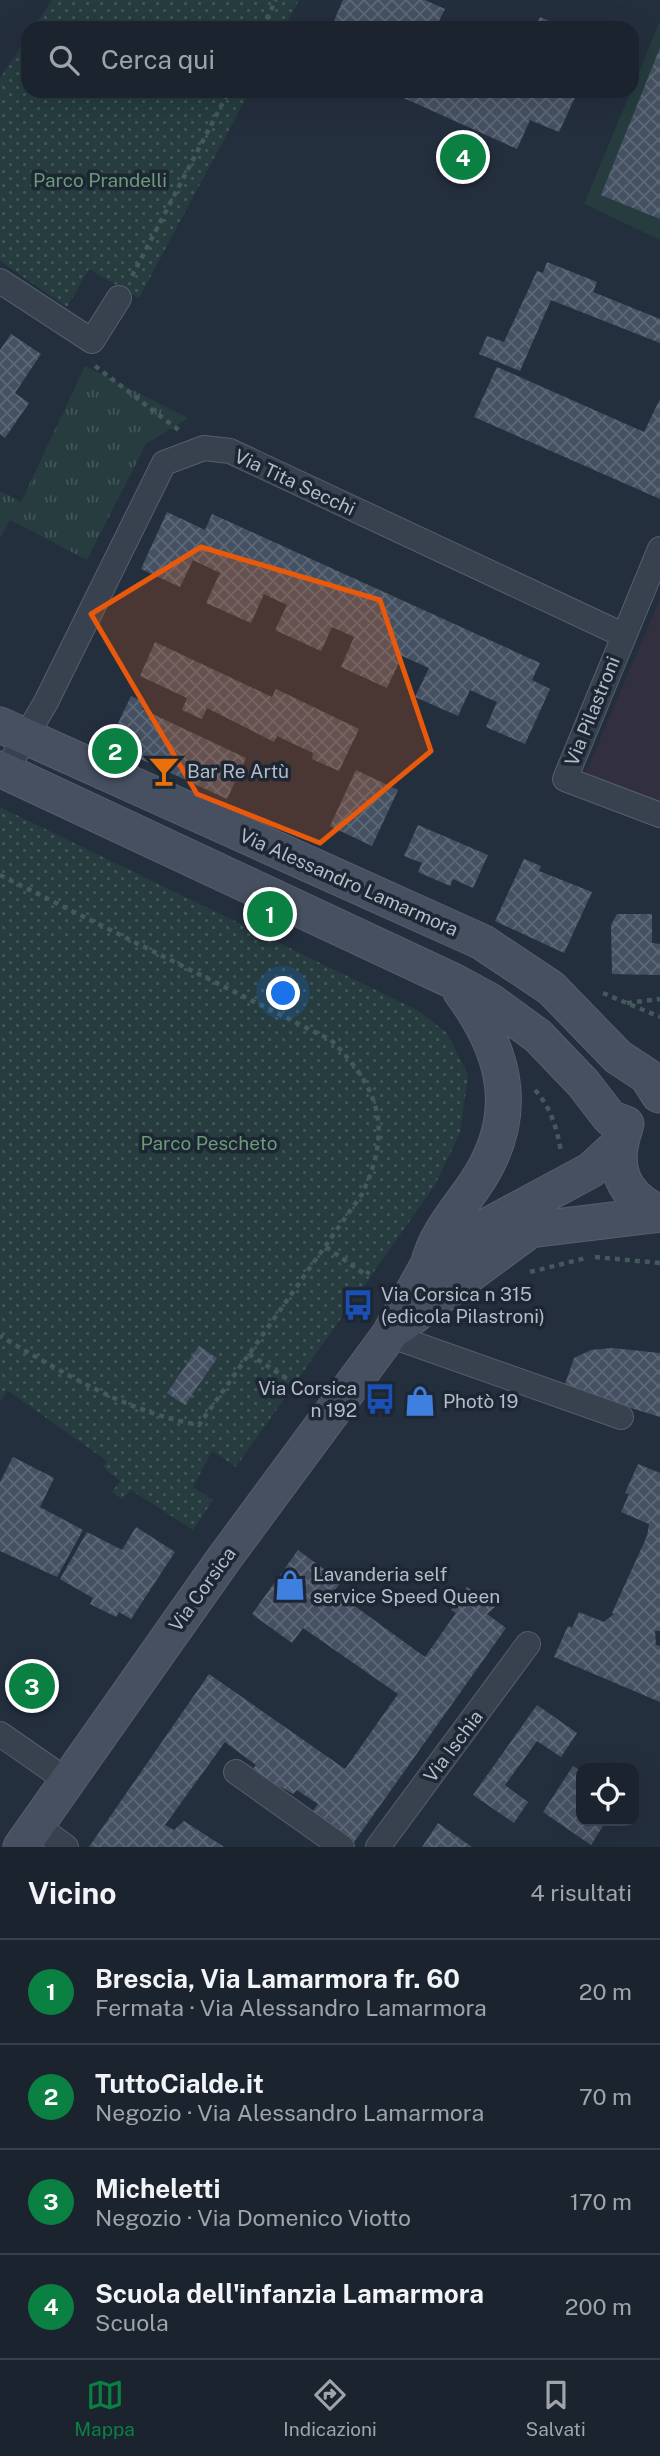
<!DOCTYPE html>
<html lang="it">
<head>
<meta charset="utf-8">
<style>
  :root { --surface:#1b232e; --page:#282f3a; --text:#f1f3f6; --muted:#a0a4aa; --line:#39404a; --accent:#0b8043 }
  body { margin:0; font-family:"Public Sans",sans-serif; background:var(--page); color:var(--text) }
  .controls { position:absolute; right:21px; bottom:21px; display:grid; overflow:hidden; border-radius:14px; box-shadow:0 7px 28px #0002 }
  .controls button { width:63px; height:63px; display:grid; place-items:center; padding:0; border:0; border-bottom:2px solid var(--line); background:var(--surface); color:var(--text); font:35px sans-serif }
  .you { position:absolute; left:284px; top:994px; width:24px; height:24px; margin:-18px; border:5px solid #fff; border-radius:50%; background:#1a73e8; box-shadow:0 0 0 10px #1a73e833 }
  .badge { display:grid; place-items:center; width:46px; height:46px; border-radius:50%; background:var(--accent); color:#fff; font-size:23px; font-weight:700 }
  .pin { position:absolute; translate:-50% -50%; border:4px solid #fff; box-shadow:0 2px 7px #0006 }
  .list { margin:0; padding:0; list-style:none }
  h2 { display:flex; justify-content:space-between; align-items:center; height:91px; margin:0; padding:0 28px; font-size:30px }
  h2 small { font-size:23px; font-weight:400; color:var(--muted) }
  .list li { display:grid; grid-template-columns:46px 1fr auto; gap:21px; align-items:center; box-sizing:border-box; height:105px; padding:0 28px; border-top:2px solid var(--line) }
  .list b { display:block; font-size:26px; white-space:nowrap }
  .list p { margin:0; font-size:23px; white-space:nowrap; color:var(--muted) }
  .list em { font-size:23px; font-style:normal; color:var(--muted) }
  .icon { flex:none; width:38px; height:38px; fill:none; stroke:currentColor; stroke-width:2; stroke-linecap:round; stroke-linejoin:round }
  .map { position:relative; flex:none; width:660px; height:1847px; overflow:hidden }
  .search { position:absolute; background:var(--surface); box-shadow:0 7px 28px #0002; left:21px; right:21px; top:21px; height:77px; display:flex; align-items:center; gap:18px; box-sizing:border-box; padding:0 24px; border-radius:21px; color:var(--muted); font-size:26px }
  .sheet { height:511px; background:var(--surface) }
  nav { display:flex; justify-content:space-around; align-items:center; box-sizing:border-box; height:98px; border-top:2px solid var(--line); background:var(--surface); font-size:19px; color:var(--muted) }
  nav a { display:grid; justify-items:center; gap:4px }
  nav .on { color:var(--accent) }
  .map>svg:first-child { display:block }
  .medical { fill:#32303f }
  .grass { fill:url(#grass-tufts) }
  .park { fill:url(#park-dots) }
  .pitch { fill:#263c3f }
  .building { fill:url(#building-cross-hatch) }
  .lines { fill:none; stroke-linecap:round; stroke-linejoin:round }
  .street-casing { stroke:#565f6c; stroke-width:26 }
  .secondary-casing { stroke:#565f6c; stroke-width:37 }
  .path { stroke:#44595c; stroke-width:4.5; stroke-dasharray:5 5; stroke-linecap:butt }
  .street { stroke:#38414e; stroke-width:24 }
  .secondary { stroke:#465061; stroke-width:35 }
  .marked { fill:#e8590c; fill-opacity:0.2; stroke:#e8590c; stroke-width:5; stroke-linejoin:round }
  .labels { text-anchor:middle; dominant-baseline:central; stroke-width:7; stroke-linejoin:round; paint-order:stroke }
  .park-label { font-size:19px; fill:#6b9a76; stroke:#1d2633 }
  .street-label { font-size:19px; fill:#b4bcc9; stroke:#1d2633 }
  .poi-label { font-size:19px; fill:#b4bcc9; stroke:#1d2633; text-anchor:start }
</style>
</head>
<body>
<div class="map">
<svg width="660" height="1847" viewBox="0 0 660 1847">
  <defs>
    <pattern id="grass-tufts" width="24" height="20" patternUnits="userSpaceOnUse" patternTransform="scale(1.75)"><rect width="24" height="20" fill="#263c3f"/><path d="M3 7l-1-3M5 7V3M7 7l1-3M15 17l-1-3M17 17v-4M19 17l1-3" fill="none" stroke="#435659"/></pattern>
    <pattern id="park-dots" width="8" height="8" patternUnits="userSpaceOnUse" patternTransform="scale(1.75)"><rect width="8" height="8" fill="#263c3f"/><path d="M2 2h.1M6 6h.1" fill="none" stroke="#435659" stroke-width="1.8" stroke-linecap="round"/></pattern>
    <pattern id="building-cross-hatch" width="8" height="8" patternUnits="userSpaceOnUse" patternTransform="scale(1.75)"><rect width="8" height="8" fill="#455162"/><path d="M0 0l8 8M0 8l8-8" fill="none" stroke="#5d6877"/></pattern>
  </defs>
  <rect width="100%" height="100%" fill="#242f3e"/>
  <!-- medical -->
  <path class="medical" d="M660,599V808L584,777Z"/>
  <!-- grass -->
  <path class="grass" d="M85,366L188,418L146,444L87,560L10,520L0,538V491L21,502Z"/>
  <!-- park -->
  <path class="park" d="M52,0H299L284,28H33Z
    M28,36V91H250L139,298L89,269L67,307L0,261V78Z
    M0,807L417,1010L447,1033L468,1075L460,1133L435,1185L236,1467L212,1451L193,1487L213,1500L193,1530L131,1490L122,1499L112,1492L120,1481L103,1467L107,1461L7,1390L0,1402Z"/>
  <!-- pitch -->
  <path class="pitch" d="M660,21V240L584,204Z"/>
  <!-- building -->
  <path class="building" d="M343,0H425L445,9L437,25L444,28H331Z
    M540,17L564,28H535Z
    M660,48V219L601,195Z
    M388,91H578L559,132L530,120L517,149Z
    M547,262L597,282L593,292L660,319V343L551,300L520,371L479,354L487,336L504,342L537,271L543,273Z
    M11,334L41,354L15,393L29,403L5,438L0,434V350Z
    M497,367L644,432L660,399V499L474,417Z
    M167,512L205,530L212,514L540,663L532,680L550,689L525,744L486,727L497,702L470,690L458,716L415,697L429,668L402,656L387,688L341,667L354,637L332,627L321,651L275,630L287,605L264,594L251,623L206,603L220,573L193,560L180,587L141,569Z
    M155,642L272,697L276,689L359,729L339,771L312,759L313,753L277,736L274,742L207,708L202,719L182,710L187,698L140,676Z
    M131,696L146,703L142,709L246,758L227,799L108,744Z
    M356,770L398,790L372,846L330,826Z
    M418,825L488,855L473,888L453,879L450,886L418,872L422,863L404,856Z
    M524,859L541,866L539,871L592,892L564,953L495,921Z
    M617,914H652V943L660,944V975L612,974L611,925Z
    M199,1346L217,1358L185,1405L167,1393Z
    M612,1348L660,1353V1417L564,1387L574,1358L591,1350Z
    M13,1457L54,1478L40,1507L83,1530L57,1577L0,1551V1482Z
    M638,1464L660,1473V1631H655L656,1645L660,1646V1702L554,1657L568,1626L572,1628L579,1612L604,1622L614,1614L612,1613L647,1536L649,1524L621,1512L629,1494L625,1493Z
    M136,1527L175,1552L131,1619L119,1612L116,1617L90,1604L93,1598L60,1579L87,1532L122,1550Z
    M298,1550L341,1582L334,1591L425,1657L456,1613L451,1610L467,1587L495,1607L487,1614L506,1628L352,1845L331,1831L335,1827L313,1811L318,1804L297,1790L293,1794L281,1787L278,1791L252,1770L256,1765L225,1742L165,1825L174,1830L184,1821L224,1847H89L209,1674L345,1769L398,1694L303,1628L292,1643L252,1614Z
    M537,1705L577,1733L561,1757L537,1741L505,1785L528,1802L514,1823L473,1795Z
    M573,1766L581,1771V1821H606L591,1845L543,1812Z
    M438,1823L472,1847H422Z"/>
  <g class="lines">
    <defs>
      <path id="street" d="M0,281L92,341L119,298
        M660,549L565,779L660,815
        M5,772L46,702L164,463L204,448L230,451L623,635
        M389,1335L621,1417
        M0,1734L66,1780
        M236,1772L342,1847
        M36,1825L66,1847
        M378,1847L528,1644"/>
      <path id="secondary" d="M0,725L482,942L551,988L618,1057L647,1076L659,1095
        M0,769L453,981L490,1001L538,1036L583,1083L610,1118L626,1124
        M625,1128C611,1167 622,1196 660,1213
        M428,1265C436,1234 456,1212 474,1186C521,1118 508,1055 461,992
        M400,1326L530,1230L660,1214
        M21,1847L223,1560L389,1335L428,1265L487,1226L591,1170L619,1144"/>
    </defs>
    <!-- street casing -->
    <use href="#street" class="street-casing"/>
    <!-- secondary casing -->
    <use href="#secondary" class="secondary-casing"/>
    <!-- path -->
    <path class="path" d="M262,28L276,0
      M132,276L229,91
      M95,366L180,431
      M0,875L331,1040C380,1089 393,1129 362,1194L199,1425C126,1412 64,1373 0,1336
      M603,993L660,1017
      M627,1003L660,999
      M535,1090C551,1108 557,1128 561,1152
      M326,1247L366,1275L369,1271
      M595,1257L660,1263
      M530,1272L586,1258
      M249,1354L310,1394"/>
    <!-- street -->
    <use href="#street" class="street"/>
    <!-- secondary -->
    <use href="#secondary" class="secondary"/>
  </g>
  <!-- marked area -->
  <path class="marked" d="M201,547L380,600L431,751L320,843L197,794L91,614Z"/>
  <!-- icons -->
  <defs>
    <symbol id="bar-bare" viewBox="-9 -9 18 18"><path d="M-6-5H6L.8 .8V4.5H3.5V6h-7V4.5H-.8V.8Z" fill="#e8710a" stroke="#1d2633" stroke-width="2.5" paint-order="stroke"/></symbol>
    <symbol id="bus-bare" viewBox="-9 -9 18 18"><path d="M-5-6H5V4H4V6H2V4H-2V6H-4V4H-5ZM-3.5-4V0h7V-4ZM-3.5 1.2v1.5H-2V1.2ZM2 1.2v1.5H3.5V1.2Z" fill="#1a4fb4" stroke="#1d2633" stroke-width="2.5" paint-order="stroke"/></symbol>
    <symbol id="shop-bare" viewBox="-9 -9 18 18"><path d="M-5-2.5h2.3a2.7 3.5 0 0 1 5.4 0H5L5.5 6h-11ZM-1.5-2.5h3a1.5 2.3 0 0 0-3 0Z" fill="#3f7fe0" stroke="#1d2633" stroke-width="2.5" paint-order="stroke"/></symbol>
  </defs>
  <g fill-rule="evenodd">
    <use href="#bar-bare" x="142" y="749" width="44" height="44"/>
    <use href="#bus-bare" x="336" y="1283" width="44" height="44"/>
    <use href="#bus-bare" x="358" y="1377" width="44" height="44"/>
    <use href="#shop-bare" x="398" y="1379" width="44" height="44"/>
    <use href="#shop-bare" x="268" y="1563" width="44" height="44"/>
  </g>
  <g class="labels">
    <!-- park labels -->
    <g class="park-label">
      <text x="100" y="180">Parco Prandelli</text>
      <text x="209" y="1143">Parco Pescheto</text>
    </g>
    <!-- street labels -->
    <g class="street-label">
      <text transform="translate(295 482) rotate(25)">Via Tita Secchi</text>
      <text transform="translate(592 711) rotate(-68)">Via Pilastroni</text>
      <text transform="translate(349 882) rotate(24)">Via Alessandro Lamarmora</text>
      <text transform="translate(202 1589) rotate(-54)">Via Corsica</text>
      <text transform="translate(453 1746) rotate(-53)">Via Ischia</text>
    </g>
    <!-- poi labels -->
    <g class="poi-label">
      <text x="187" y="771">Bar Re Artù</text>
      <text x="381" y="1294">Via Corsica n 315<tspan x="381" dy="22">(edicola Pilastroni)</tspan></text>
      <text x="357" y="1388" text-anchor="end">Via Corsica<tspan x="357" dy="22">n 192</tspan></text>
      <text x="443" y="1401">Photò 19</text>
      <text x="313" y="1574">Lavanderia self<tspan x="313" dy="22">service Speed Queen</tspan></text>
    </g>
  </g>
</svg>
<div class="controls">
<button><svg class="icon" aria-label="locate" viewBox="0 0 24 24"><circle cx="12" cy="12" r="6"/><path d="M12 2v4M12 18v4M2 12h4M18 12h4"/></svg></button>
</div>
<div class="you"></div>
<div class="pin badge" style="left:270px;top:914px">1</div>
<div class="pin badge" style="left:115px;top:751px">2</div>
<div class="pin badge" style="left:32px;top:1686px">3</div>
<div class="pin badge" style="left:463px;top:157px">4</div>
<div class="search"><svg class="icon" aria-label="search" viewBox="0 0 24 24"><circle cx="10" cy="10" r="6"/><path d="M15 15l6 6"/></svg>Cerca qui</div>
</div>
<section class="sheet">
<h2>Vicino<small>4 risultati</small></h2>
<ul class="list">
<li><span class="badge">1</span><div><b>Brescia, Via Lamarmora fr. 60</b><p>Fermata · Via Alessandro Lamarmora</p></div><em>20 m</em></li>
<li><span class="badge">2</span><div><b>TuttoCialde.it</b><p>Negozio · Via Alessandro Lamarmora</p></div><em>70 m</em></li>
<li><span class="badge">3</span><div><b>Micheletti</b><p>Negozio · Via Domenico Viotto</p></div><em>170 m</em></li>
<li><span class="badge">4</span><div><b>Scuola dell'infanzia Lamarmora</b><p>Scuola</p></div><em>200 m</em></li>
</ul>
</section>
<nav>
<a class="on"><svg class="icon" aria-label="map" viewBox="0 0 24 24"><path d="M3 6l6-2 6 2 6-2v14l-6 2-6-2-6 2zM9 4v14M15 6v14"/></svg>Mappa</a>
<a><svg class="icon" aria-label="directions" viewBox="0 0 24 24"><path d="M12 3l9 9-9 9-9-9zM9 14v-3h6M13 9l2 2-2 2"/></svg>Indicazioni</a>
<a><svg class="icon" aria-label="saved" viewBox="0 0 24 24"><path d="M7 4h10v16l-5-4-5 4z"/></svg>Salvati</a>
</nav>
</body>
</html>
